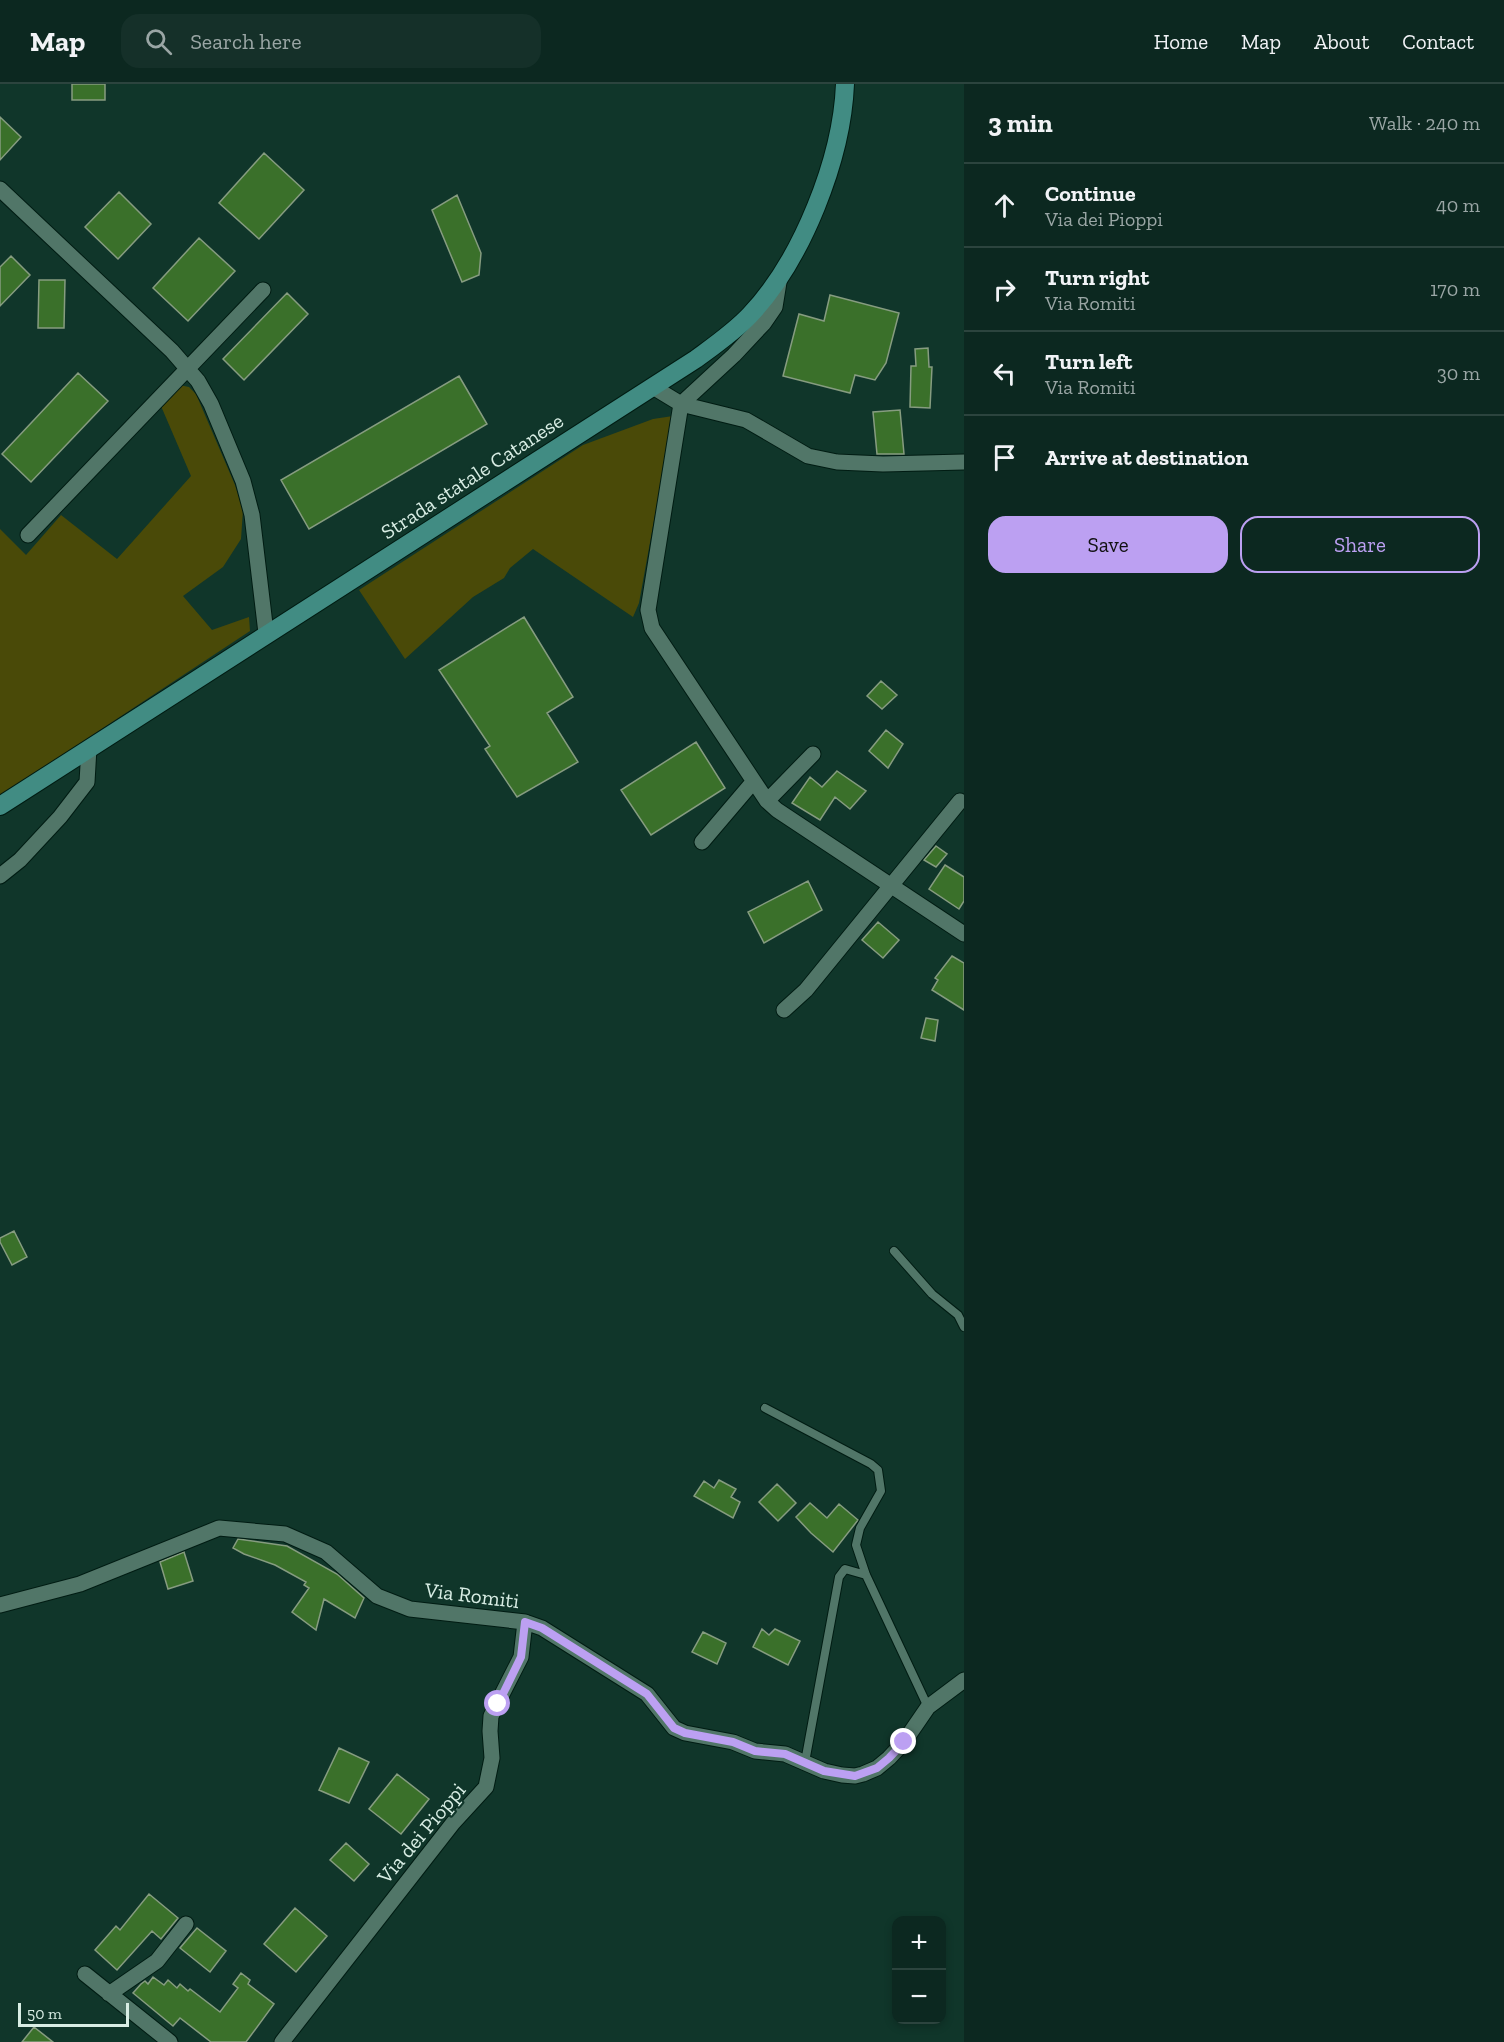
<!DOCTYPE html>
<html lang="en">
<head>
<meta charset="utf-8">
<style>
  :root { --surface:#0c2820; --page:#153029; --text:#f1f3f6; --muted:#9aa6a5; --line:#2c443e; --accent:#bca0f2 }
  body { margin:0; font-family:"Zilla Slab",serif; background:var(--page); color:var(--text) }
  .controls { position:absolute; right:18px; bottom:18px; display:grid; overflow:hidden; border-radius:12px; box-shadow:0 3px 9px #0003 }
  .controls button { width:54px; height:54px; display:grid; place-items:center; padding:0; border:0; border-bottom:2px solid var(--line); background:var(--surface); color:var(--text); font:30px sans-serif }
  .scale { position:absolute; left:18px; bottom:15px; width:111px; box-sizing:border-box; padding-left:6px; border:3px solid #d8ede4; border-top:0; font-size:16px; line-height:21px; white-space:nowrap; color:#d8ede4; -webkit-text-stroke:4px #10362a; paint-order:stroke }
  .stop { position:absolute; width:18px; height:18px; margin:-14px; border:4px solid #bca0f2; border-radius:50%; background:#fff }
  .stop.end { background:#bca0f2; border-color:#fff; box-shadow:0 2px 6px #0008 }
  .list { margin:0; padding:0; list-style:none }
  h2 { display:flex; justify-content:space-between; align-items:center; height:78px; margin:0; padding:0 24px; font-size:26px }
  h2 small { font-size:20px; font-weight:400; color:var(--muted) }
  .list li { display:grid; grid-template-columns:39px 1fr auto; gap:18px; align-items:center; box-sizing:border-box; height:84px; padding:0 24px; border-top:2px solid var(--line) }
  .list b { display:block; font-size:22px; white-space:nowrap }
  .list p { margin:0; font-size:20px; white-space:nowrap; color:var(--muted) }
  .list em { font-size:20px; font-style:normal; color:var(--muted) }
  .actions { display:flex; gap:12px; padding:18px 24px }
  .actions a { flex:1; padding:14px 0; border:2px solid var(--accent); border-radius:18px; text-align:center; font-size:21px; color:var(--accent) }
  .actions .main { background:var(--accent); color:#111 }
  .icon { flex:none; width:33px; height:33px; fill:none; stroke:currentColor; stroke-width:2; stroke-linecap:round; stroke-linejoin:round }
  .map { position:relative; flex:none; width:964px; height:1958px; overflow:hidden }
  header { display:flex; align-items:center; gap:36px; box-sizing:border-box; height:84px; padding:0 30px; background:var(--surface); border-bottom:2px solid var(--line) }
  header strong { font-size:28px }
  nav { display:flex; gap:33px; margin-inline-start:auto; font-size:21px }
  .search { width:420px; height:54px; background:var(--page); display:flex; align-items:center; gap:15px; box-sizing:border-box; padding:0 21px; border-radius:18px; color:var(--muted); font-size:22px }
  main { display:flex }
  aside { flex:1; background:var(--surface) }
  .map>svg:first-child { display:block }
  .green { fill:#4a4a08 }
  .building { fill:#3a702a; stroke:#869c80; stroke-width:1.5 }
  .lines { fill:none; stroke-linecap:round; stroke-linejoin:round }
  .lane-casing { stroke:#011c13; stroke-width:10 }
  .street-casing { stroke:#011c13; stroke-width:17 }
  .secondary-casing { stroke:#011c13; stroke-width:20 }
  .lane { stroke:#517668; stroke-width:8 }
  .street { stroke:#517668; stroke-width:15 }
  .secondary { stroke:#418c83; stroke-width:18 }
  .route { stroke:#bca0f2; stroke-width:8 }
  .labels { text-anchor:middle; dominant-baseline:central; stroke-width:4.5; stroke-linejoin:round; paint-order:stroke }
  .street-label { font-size:21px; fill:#d8ede4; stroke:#10362a }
</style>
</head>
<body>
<header>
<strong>Map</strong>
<div class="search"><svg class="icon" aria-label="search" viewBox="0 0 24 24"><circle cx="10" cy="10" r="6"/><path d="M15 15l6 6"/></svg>Search here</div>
<nav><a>Home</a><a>Map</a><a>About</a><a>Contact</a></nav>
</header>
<main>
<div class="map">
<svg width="964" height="1958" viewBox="0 0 964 1958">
  <rect width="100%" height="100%" fill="#10362a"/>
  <!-- green -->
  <path class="green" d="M179,301L189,303L196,310L235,401L243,426L241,455L223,483L183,512L212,546L249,533L250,547L0,712V445L26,471L61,431L117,475L191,392L161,322Z
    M673,332L639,519L633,533L533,465L510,484L504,494L473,513L405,575L359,506L583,361L653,335Z"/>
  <!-- building -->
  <path class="building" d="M72,0H105V16H72Z
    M0,33L21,53L0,76Z
    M264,69L304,106L259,155L219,119Z
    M119,108L151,140L118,175L85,143Z
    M457,111L481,169L479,191L462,198L432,126Z
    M199,154L235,187L188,237L153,204Z
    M11,172L30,191L0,222V183Z
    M39,196H65L64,244H38Z
    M287,209L308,230L244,296L223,275Z
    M830,211L899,229L886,279L875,296L855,291L850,309L783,292L799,230L824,237Z
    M928,264L929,283H932L930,324L910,323L911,282H916L915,265Z
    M78,289L108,317L31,398L2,370Z
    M459,292L487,340L309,445L281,396Z
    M900,326L904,370H877L873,328Z
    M524,533L573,613L547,629L578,678L517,713L485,665L490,662L439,586Z
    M881,597L897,611L882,625L867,612Z
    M886,646L903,660L888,684L869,667Z
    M696,658L725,704L651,751L621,706Z
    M837,687L866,707L850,725L835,713L820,736L792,719L810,693L822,703Z
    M936,762L947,770L936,783L924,776Z
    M945,781L964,793V817L959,825L929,805Z
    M808,797L822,826L764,859L748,828Z
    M878,838L899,856L883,874L862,856Z
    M952,872L964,879V926L932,906L938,896L935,894Z
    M926,934L938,936L935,957L921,954Z
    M14,1147L27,1173L12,1181L0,1158V1154Z
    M719,1396L736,1405L731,1413L740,1418L733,1434L694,1412L704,1397L714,1404Z
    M777,1400L796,1419L778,1437L759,1418Z
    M810,1419L827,1434L839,1420L858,1436L833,1468L811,1449L796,1433Z
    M238,1455L287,1462L337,1490L364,1514L355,1534L324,1515L316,1546L292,1528L309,1504L304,1501L306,1498L275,1481L244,1470L233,1464Z
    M184,1468L193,1497L168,1505L160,1478Z
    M762,1545L769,1551L775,1545L800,1557L788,1581L753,1563Z
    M703,1548L726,1559L717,1580L692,1568Z
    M339,1664L369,1678L349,1719L319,1706Z
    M397,1690L429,1715L401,1750L369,1725Z
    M346,1759L369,1780L354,1797L330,1776Z
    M149,1810L178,1834L161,1855L152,1847L117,1886L95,1866L116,1842L120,1846Z
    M295,1824L327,1852L296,1888L264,1860Z
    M197,1844L226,1867L210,1888L180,1864Z
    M241,1889L250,1896L248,1900L274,1920L246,1958H211L180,1934L173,1942L133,1909L141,1900L145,1897L148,1900L153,1893L164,1901L168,1896L177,1904L180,1900L188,1907L190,1905L220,1928L238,1904L233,1900Z
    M34,1943L53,1958H22Z"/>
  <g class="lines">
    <defs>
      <path id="lane" d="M894,1167L932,1210L958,1231L964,1243
        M765,1324L871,1380L878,1386L881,1407L860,1444L856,1461L866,1491L928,1623
        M805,1678L839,1493L845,1485L866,1491"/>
      <path id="street" d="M0,105L172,267L198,297L211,320L243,397L252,431L266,549
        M780,192L775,223L764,239L734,271L681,320L648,526L652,544L767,717L777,726L964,850
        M653,303L681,320L746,336L808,372L837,378L883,380L964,378
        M28,451L263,206
        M767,717L813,670
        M702,758L753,698
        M0,792L20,776L60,733L87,698L89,664
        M784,926L806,906L960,717
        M0,1521L80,1500L219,1444L285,1450L326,1468L377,1512L410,1525L525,1538L542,1544L647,1610L674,1644L685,1649L733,1658L755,1667L785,1670L824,1687L842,1691L855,1692L863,1690L877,1684L889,1674L904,1658L928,1623L964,1596
        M85,1890L170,1958
        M109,1910L157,1877L186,1840
        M282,1958L453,1739L486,1703L492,1674L490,1647L491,1632L521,1573L525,1538"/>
      <path id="secondary" d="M0,722L696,275C715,261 734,248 750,231C802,176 842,75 845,0"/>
    </defs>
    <!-- lane casing -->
    <use href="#lane" class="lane-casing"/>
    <!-- street casing -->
    <use href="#street" class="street-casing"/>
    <!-- secondary casing -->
    <use href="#secondary" class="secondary-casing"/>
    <!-- lane -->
    <use href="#lane" class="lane"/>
    <!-- street -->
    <use href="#street" class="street"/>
    <!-- secondary -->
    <use href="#secondary" class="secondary"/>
  </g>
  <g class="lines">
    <!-- route -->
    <path class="route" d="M498,1620L521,1573L525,1538L542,1544L647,1610L674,1644L685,1649L733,1658L755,1667L785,1670L824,1687L855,1692L877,1684L889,1674L904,1658"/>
  </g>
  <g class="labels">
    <!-- street labels -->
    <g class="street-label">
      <text transform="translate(472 392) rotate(-33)">Strada statale Catanese</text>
      <text transform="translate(472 1511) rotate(7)">Via Romiti</text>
      <text transform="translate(421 1749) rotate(-50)">Via dei Pioppi</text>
    </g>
  </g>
</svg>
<div class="controls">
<button>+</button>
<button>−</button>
</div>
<div class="scale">50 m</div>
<div class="stop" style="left:498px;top:1620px"></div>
<div class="stop end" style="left:904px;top:1658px"></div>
</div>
<aside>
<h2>3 min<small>Walk · 240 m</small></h2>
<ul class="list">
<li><svg class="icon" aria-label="ahead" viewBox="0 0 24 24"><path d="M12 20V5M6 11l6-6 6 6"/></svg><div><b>Continue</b><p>Via dei Pioppi</p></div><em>40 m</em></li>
<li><svg class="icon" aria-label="right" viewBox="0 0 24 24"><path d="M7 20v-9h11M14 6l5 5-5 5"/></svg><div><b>Turn right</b><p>Via Romiti</p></div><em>170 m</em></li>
<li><svg class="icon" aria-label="left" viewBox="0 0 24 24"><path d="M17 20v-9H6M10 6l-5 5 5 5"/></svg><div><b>Turn left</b><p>Via Romiti</p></div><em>30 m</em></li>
<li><svg class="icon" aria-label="arrive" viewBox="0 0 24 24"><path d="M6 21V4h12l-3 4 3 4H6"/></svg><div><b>Arrive at destination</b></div></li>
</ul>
<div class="actions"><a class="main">Save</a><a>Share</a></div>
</aside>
</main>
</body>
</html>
